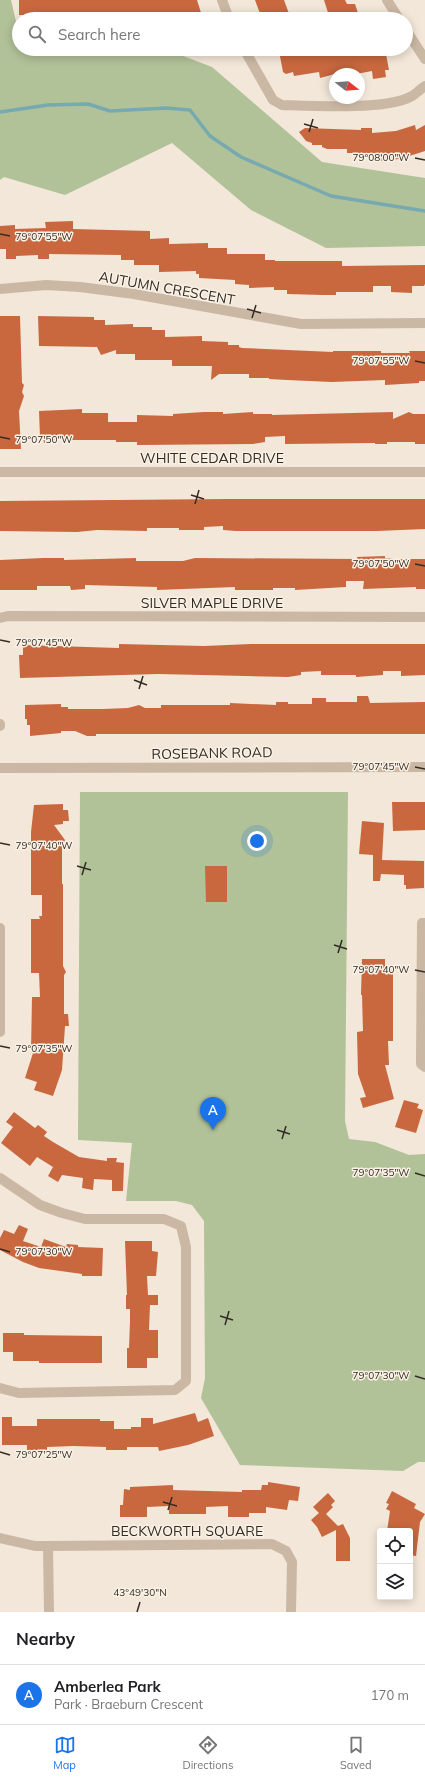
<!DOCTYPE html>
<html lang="en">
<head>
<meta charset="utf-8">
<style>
  :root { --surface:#fff; --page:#f2f2f2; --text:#202124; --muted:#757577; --line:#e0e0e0; --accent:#1a73e8 }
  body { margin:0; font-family:Mulish,sans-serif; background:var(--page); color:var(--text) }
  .controls { position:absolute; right:12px; bottom:12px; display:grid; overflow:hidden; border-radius:4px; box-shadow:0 2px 10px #0003 }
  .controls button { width:36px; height:36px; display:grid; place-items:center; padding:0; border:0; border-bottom:1px solid var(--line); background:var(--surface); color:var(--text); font:20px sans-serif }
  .compass { position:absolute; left:329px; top:68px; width:36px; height:36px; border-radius:50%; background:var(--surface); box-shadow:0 2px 10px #0003; rotate:107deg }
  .you { position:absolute; left:257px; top:841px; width:14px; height:14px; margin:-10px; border:3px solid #fff; border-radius:50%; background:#1a73e8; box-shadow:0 0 0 6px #1a73e833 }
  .badge { display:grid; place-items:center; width:26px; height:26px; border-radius:50%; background:var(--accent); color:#fff; font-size:13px; font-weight:700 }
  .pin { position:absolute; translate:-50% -33px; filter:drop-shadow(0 1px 2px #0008) }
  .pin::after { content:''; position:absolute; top:21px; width:14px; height:12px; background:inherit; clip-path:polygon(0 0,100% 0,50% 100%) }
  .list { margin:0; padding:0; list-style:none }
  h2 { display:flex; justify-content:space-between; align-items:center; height:52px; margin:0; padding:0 16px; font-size:17px }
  h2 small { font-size:13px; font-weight:400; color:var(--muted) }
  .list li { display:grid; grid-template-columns:26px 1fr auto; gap:12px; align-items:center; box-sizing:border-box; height:60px; padding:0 16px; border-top:1px solid var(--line) }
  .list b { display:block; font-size:15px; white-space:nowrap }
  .list p { margin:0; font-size:13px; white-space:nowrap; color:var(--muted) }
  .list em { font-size:13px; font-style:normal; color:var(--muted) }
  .icon { flex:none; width:22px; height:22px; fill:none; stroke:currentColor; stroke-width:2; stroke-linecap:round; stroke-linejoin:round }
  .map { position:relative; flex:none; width:425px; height:1612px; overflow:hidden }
  .search { position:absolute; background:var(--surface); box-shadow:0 2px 10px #0003; left:12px; right:12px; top:12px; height:44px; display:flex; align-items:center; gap:10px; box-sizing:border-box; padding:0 14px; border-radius:22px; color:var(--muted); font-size:15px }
  .sheet { height:112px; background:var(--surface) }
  nav { display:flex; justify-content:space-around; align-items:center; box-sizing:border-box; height:56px; border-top:1px solid var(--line); background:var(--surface); font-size:11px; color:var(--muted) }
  nav a { display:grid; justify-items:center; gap:2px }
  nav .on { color:var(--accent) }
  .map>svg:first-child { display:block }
  .green { fill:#b1c198 }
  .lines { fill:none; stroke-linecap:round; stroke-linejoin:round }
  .stream { stroke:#77aab0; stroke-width:3.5 }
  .building { fill:#c9683f }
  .minor { stroke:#cab8a4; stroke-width:10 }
  .tertiary { stroke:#cab8a4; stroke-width:10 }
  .ticks { fill:none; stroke:#352c26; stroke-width:1.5 }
  .labels { text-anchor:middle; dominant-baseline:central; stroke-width:3; stroke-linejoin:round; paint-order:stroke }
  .street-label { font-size:14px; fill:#352c26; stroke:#faf1e5 }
  .ticks-label { font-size:10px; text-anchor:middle; fill:#352c26; stroke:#faf1e5; stroke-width:3; stroke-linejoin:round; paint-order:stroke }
</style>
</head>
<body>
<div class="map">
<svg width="425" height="1612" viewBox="0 0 425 1612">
  <rect width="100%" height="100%" fill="#f2e7d8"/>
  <!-- green -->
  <path class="green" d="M0,0H11L17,26H19V49H165L212,67L322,162L425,178V246L326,248L251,210L172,143L65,195L4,177L0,180Z
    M80,792H348L345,1121L349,1139L375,1142L409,1155L425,1154V1462H418L403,1471L240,1465L201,1398L205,1378L204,1221L192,1205L176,1201H126L132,1143L78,1140Z"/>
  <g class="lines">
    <!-- stream -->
    <path class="stream" d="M0,112L48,105L88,104L110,111L166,108L190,110L210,136L241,157L331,196L425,211"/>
  </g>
  <!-- building -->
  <path class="building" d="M19,0H197L203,19L98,18V15H19Z
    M255,0H284L291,19H262Z
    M324,0H345L347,4H355L360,19H330Z
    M290,49L291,53L312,49L313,54L336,49L337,53L360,49L362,53L385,49L389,70H385L386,77L373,79L372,71L356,74H335L320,78L319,72L294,76L293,72L286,74L283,72L279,51Z
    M415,125L416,130L425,125V151L400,159L377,161L376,153H347V149H327L322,147V145H312V143L306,141L299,132L305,128L361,130V128H372V133L396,131Z
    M73,221V229L150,231V239L169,238V244L208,243V248H227V254H265V260H275V261H342V266L425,265V284L424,286H412V293L391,292V286H373V292H336V295H323L287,294V290H274V287L249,288V285L235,284V280L199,278V274H196V271L159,272V265H134V260H121V255L49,254V259H38V255L16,256V259H6V249H0V226L15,225V229L46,228L45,222Z
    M0,316H20L22,383L24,385L22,392L24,396L19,411L21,449H0Z
    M38,316L94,317V320H105V325L133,324V327H152V330H165V337L202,336V341L228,342V345H239V347L242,348L333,352V351H381V353H410L409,351H425V381H419V383L385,385V380L332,382L287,380L269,379V378H249V374H219L211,380L212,366H172V360H135V354H116V350L101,355L97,347L39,346Z
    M82,409V413H108V422H137V415L173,416V414L204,412H223V414L253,412V414H272V415L393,412V419L409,412L413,414H425V444H415V442H387V444H375V443L285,444V436L265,437V442L253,444L137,445V442H116V440H57V443H44L43,437H40L39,411Z
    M229,499H425V529L377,531H236L223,530V526L204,527V530H179V528H147V531L97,530L77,532L0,531V501Z
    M385,556V558L393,559H425V589H416V587L363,589L364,581H346V587L295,590V588H273V590H235V587L157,590V587L85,585V589L71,590L70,586H37V590H0V560L43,558H64V560L136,558V561H183L195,558L357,559V557Z
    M119,644L204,646L251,644H425V675L401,676V671H383V675L356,677V675H321V671L301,672V675L288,677L158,674L20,678L19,655H23V645L119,648Z
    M357,696H368L370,703L425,702V734H96V736H87L75,731H61V733L30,736V725H27V719H25V705L61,704V707H68V709H103L128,708L139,705L145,708H161V705H230V703L276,705V702H288V704H312V698H326V702H357Z
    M392,802H425V830L393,831Z
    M63,804V810H68L69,821H63V824L54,825L65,840L62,846V884H63V966L66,972L64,975V1014H68L69,1026H65L62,1070L53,1096L34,1090L37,1082L25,1078L33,1053L31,1052L32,997H40L39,973H31V919H40L39,916H42V895H31V832L34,805Z
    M362,821L384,823L382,860L424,861V888L406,889V885H404V875L381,874L380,881H373V855L359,854Z
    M205,866H227V902H206Z
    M362,959H385V969H393V1041H388L389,1065H385L394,1099L363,1108L360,1098L366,1097L358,1074L357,1032L363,1031L362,995H361Z
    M404,1100L419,1104L417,1108L423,1110L416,1133L395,1127Z
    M14,1112L35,1128L38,1125L47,1132L44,1136L53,1142L79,1157L107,1161V1158H117L116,1162L124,1163L123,1191H112V1180L94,1179L93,1190L82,1188L83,1178L62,1175L58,1182L48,1176L53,1167L37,1157L30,1166L1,1143L13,1127L6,1122Z
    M19,1225L28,1229L23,1241L41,1247L44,1239L66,1247L67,1244L78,1245V1247L103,1248L102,1276H82V1274L39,1268L23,1262L0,1250V1238L4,1230L14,1234Z
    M125,1241H152V1251L158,1252L156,1276H147L148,1295H158V1305H150L149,1330H158V1358H147V1368H127V1348H129L130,1321V1309H126V1295H127Z
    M3,1333H24V1335L102,1336V1363H39V1361H13V1352H3Z
    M195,1413L198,1422L208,1418L214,1436L188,1445L159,1451L158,1447H127V1450H106V1447L73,1446L47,1447V1450H27V1445H2V1417H12V1426H37V1419H100V1421H114V1429H131V1427H141V1418H153V1424Z
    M268,1482L300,1487L298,1501L289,1500L287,1510L266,1507V1513H249V1517H228V1506L206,1507V1514H169V1506L147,1507V1517H120V1505H123L124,1489L130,1490V1487L173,1485V1490L242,1492V1490H261L262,1485H268Z
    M392,1491L416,1504L414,1508L425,1514L420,1522L416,1556L410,1555V1531H387L390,1511L386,1509L389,1504L386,1503Z
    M328,1493L335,1501L331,1505L333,1507L326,1514L338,1526L343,1524L350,1538V1561H336V1530L322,1537L317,1527L311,1520L319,1513L313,1507Z"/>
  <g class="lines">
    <!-- minor -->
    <path class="minor" d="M222,0L229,19
      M244,49L273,100L282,105C313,106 385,110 410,97C415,95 420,89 425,86
      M0,289L46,285L80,287L134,294L301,324L425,323
      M0,472H425
      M0,618L8,616L425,617
      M0,724V726
      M425,923H422L421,1064L425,1067
      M0,928V1032
      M0,1178L40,1205L62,1213L85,1219H164L181,1226L186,1247V1381L175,1390L19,1393L0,1388
      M0,1538L35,1546H48L272,1544L286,1551L292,1562L291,1612
      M48,1546L49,1612"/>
    <!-- tertiary -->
    <path class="tertiary" d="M387,0L399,19
      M406,30L425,59
      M0,768L425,767"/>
  </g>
  <!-- ticks -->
  <path class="ticks" d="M304,124L318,128M309,132L313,119M415,158L425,160M0,234L10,236M247,309L261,313M252,318L256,305M415,361L425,363M0,437L10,439M191,495L204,499M195,504L199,490M415,564L425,566M0,640L10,642M134,680L147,685M139,689L143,676M415,767L425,769M0,843L10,845M77,866L91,870M82,875L86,862M334,945L347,949M338,953L342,940M415,970L425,972M0,1046L10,1048M277,1130L290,1134M282,1139L286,1126M415,1173L425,1176M0,1249L10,1252M220,1316L233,1320M225,1325L229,1311M415,1376L425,1379M0,1452L10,1455M163,1502L177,1506M168,1510L172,1497M137,1612L140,1602"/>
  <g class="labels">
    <!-- street labels -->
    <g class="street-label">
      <text transform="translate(167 288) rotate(10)">AUTUMN CRESCENT</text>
      <text x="212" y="458">WHITE CEDAR DRIVE</text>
      <text x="212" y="603">SILVER MAPLE DRIVE</text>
      <text transform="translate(212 753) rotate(-1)">ROSEBANK ROAD</text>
      <text x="187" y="1531">BECKWORTH SQUARE</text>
    </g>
  </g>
  <g class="ticks-label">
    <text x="381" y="161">79°08'00"W</text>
    <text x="44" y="240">79°07'55"W</text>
    <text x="381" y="364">79°07'55"W</text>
    <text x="44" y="443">79°07'50"W</text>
    <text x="381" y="567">79°07'50"W</text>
    <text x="44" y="646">79°07'45"W</text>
    <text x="381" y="770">79°07'45"W</text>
    <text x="44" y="849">79°07'40"W</text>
    <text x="381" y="973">79°07'40"W</text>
    <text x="44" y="1052">79°07'35"W</text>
    <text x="381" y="1176">79°07'35"W</text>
    <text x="44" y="1255">79°07'30"W</text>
    <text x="381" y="1379">79°07'30"W</text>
    <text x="44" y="1458">79°07'25"W</text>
    <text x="140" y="1596">43°49'30"N</text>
  </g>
</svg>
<div class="controls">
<button><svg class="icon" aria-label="locate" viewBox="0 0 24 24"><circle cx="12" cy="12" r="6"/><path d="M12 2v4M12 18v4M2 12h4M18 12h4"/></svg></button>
<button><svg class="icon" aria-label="layers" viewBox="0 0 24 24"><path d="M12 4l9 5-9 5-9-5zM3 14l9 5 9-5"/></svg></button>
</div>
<svg class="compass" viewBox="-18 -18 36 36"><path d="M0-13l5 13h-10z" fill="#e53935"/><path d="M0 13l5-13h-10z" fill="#757577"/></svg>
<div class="you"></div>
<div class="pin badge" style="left:213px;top:1130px">A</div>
<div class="search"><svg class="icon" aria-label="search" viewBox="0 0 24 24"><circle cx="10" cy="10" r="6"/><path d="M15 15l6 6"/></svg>Search here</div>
</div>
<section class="sheet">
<h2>Nearby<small></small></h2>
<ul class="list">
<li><span class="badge">A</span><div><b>Amberlea Park</b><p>Park · Braeburn Crescent</p></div><em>170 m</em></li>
</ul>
</section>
<nav>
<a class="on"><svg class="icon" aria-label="map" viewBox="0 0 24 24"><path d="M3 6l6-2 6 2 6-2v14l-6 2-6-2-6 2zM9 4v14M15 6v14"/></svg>Map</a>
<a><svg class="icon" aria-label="directions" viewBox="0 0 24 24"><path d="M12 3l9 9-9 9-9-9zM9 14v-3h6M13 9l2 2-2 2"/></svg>Directions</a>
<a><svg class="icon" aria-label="saved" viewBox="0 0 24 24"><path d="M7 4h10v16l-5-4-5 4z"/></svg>Saved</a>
</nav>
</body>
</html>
